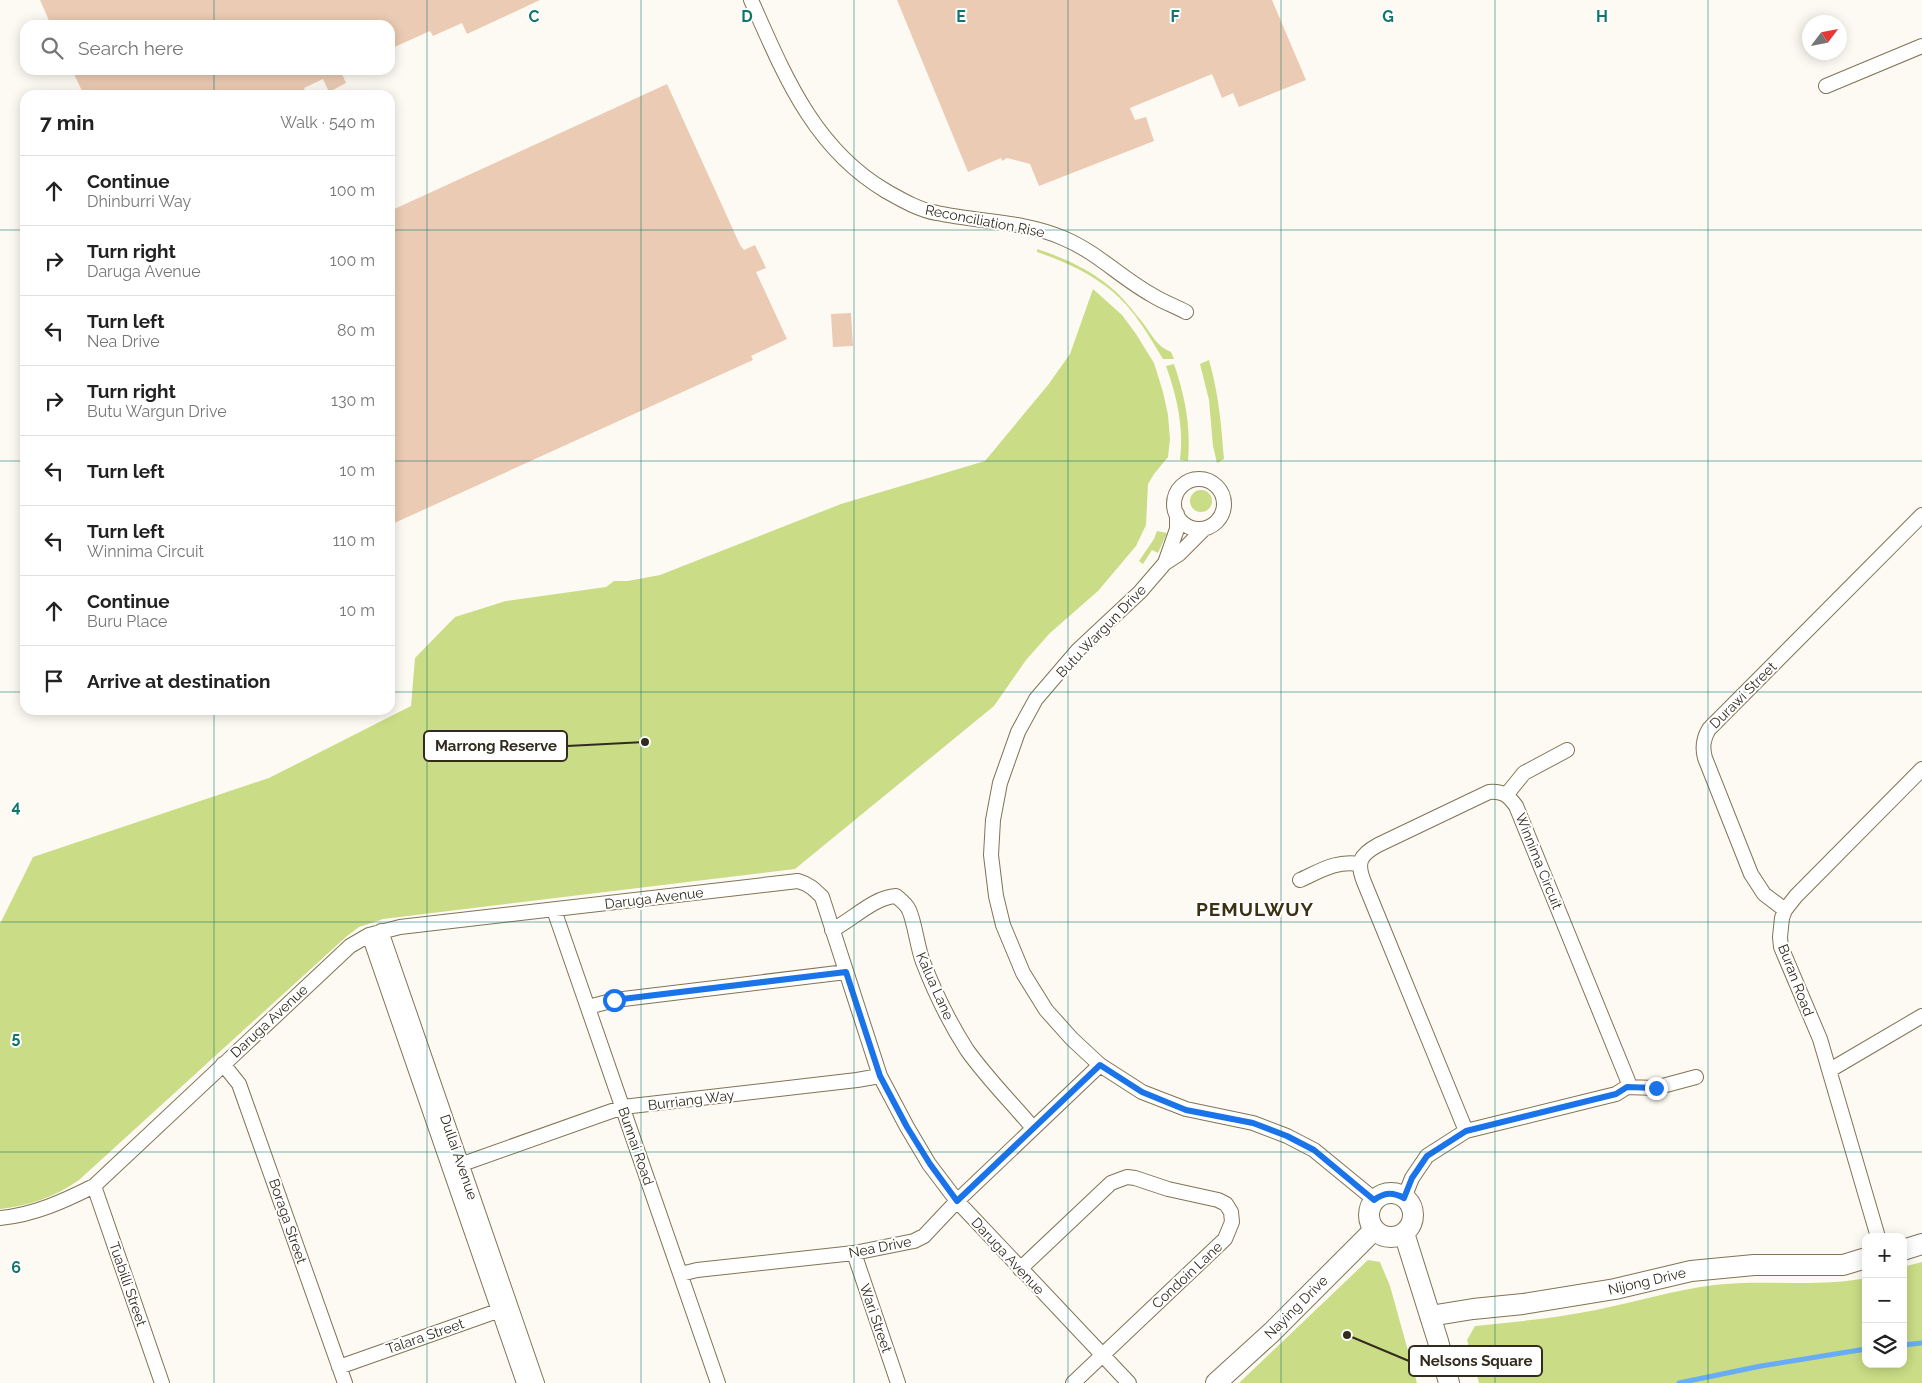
<!DOCTYPE html>
<html lang="en">
<head>
<meta charset="utf-8">
<style>
  :root { --surface:#fff; --page:#f2f2f2; --text:#222; --muted:#767676; --line:#e0e0e0 }
  body { margin:0; font-family:Raleway,sans-serif; background:var(--page); color:var(--text) }
  .controls { position:absolute; right:15px; bottom:15px; display:grid; overflow:hidden; border-radius:10px; box-shadow:0 2px 12px #0003 }
  .controls button { width:45px; height:45px; display:grid; place-items:center; padding:0; border:0; border-bottom:1px solid var(--line); background:var(--surface); color:var(--text); font:25px sans-serif }
  .compass { position:absolute; left:1802px; top:15px; width:45px; height:45px; border-radius:50%; background:var(--surface); box-shadow:0 2px 12px #0003; rotate:58deg }
  .stop { position:absolute; width:15px; height:15px; margin:-11px; border:4px solid #1a73e8; border-radius:50%; background:#fff }
  .stop.end { background:#1a73e8; border-color:#fff; box-shadow:0 1px 5px #0008 }
  .list { margin:0; padding:0; list-style:none }
  h2 { display:flex; justify-content:space-between; align-items:center; height:65px; margin:0; padding:0 20px; font-size:21px }
  h2 small { font-size:16px; font-weight:400; color:var(--muted) }
  .list li { display:grid; grid-template-columns:32px 1fr auto; gap:15px; align-items:center; box-sizing:border-box; height:70px; padding:0 20px; border-top:1px solid var(--line) }
  .list b { display:block; font-size:19px; white-space:nowrap }
  .list p { margin:0; font-size:16px; white-space:nowrap; color:var(--muted) }
  .list em { font-size:16px; font-style:normal; color:var(--muted) }
  .icon { flex:none; width:28px; height:28px; fill:none; stroke:currentColor; stroke-width:2; stroke-linecap:round; stroke-linejoin:round }
  .map { position:relative; flex:none; width:1922px; height:1383px; overflow:hidden }
  .search { position:absolute; background:var(--surface); box-shadow:0 2px 12px #0003; left:20px; top:20px; width:375px; height:55px; display:flex; align-items:center; gap:12px; box-sizing:border-box; padding:0 18px; border-radius:15px; color:var(--muted); font-size:19px }
  .panel { position:absolute; background:var(--surface); box-shadow:0 2px 12px #0003; left:20px; top:90px; width:375px; height:625px; border-radius:15px }
  .map>svg:first-child { display:block }
  .green { fill:#cadc85 }
  .lines { fill:none; stroke-linecap:round; stroke-linejoin:round }
  .stream { stroke:#67acf4; stroke-width:5 }
  .building { fill:#ebcbb3 }
  .street-casing { stroke:#817455; stroke-width:16 }
  .secondary-casing { stroke:#817455; stroke-width:22 }
  .street { stroke:#fff; stroke-width:14 }
  .secondary { stroke:#fff; stroke-width:20 }
  .route { stroke:#1a73e8; stroke-width:6 }
  .grid { fill:none; stroke:#0f766e; stroke-width:1; stroke-opacity:0.55 }
  .labels { text-anchor:middle; dominant-baseline:central; stroke-width:4; stroke-linejoin:round; paint-order:stroke }
  .street-label { font-size:14px; fill:#322c1f; stroke:#fff }
  .district-label { font-size:19px; font-weight:bold; letter-spacing:1px; fill:#3c3113; stroke:#fff }
  .grid-label { font-size:16px; text-anchor:middle; font-weight:bold; fill:#0f766e; stroke:#fff; stroke-width:4; stroke-linejoin:round; paint-order:stroke }
  .leader { fill:none; stroke:#322c1f; stroke-width:2 }
  .callout-dot { fill:#322c1f; stroke:#fff; stroke-width:2 }
  .callout { fill:#fff; stroke:#322c1f; stroke-width:2 }
  .callout-label { font-size:15px; text-anchor:middle; font-weight:bold; fill:#322c1f }
</style>
</head>
<body>
<div class="map">
<svg width="1922" height="1383" viewBox="0 0 1922 1383">
  <rect width="100%" height="100%" fill="#fdfaf3"/>
  <!-- green -->
  <path class="green" d="M1037,249C1065,258 1093,271 1115,291C1125,300 1134,312 1143,323C1152,335 1156,346 1171,352L1174,359H1163C1149,336 1134,309 1112,291C1090,273 1064,261 1037,252Z
    M1093,289L1122,315L1136,334L1154,363L1163,392L1168,415L1170,439L1168,457L1154,474L1148,484L1146,525L1136,546L1098,591L1050,633L1026,660L994,706L795,869L383,919L359,927L347,936L79,1180C55,1197 29,1206 0,1209V924L33,857L269,778L411,706L415,658L455,617L506,601L606,587L614,581H628L660,575L841,504L985,461L1048,385L1070,354Z
    M1209,360C1219,396 1221,422 1224,459L1217,463L1213,446L1209,400L1200,364Z
    M1174,364C1185,396 1191,426 1188,461L1180,460C1184,427 1177,397 1166,366Z
    M1190 501a11 11 0 1 1 22 0a11 11 0 1 1-22 0Z
    M1157,531L1167,533L1158,553L1152,550L1143,564L1139,561L1154,539Z
    M1368,1260L1380,1262L1390,1286L1417,1383H1239Z
    M1922,1262V1383H1479L1467,1340L1475,1326C1515,1322 1556,1318 1596,1310C1635,1302 1674,1290 1714,1285C1765,1279 1816,1288 1866,1278V1364H1903V1267Z"/>
  <g class="lines">
    <!-- stream -->
    <path class="stream" d="M1903,1345L1922,1343
      M1679,1383L1761,1366L1866,1349"/>
  </g>
  <!-- building -->
  <path class="building" d="M40,0H540L467,34L462,23L433,36L430,31L390,49V25H51Z
    M897,0H1272L1306,80L1239,107L1233,93L1222,98L1212,74L1130,108L1135,120L1146,117L1154,141L1039,186L1030,164L1007,158L1002,161L1001,158L968,172Z
    M72,70H345L341,72L346,83L329,92L323,79L304,88L307,95H84Z
    M667,84L740,245L744,250L755,245L766,268L756,272L787,339L751,356L753,360L390,525V211Z
    M851,313L853,346L833,347L831,314Z"/>
  <g class="lines">
    <defs>
      <path id="street" d="M751,0C784,74 813,148 886,191C902,200 919,210 937,213C979,222 1024,221 1063,238C1097,252 1121,278 1152,295C1163,302 1175,306 1186,312
        M1826,86L1922,46
        M1174 504a25 25 0 1 1 50 0a25 25 0 1 1-50 0Z
        M1204,529L1179,554L1165,563L1140,592L1078,650L1036,699L1018,732L1000,783L993,820L991,855L996,896L1003,925L1023,973L1046,1010L1072,1039L1100,1065L1142,1092L1186,1109L1253,1123L1287,1136L1314,1150L1375,1200
        M1165,563L1177,529V514
        M1507,794L1524,773L1567,750
        M1300,880C1320,871 1337,860 1359,864
        M554,910L718,1383
        M1785,910L1764,894L1751,874L1705,758C1702,747 1703,739 1709,729L1922,515
        M832,930C852,920 874,897 896,896C901,900 907,905 909,910C915,923 917,946 923,962C935,993 949,1022 967,1050C987,1078 1011,1102 1033,1128
        M381,931L537,1383
        M369,935L524,1383
        M588,1007L615,1000L846,972
        M223,1064L239,1084L345,1383
        M1830,1070L1922,1016
        M1627,1087L1655,1088L1696,1077
        M454,1167L623,1107L857,1080L880,1076
        M94,1186L162,1383
        M1404,1198L1412,1178L1427,1156L1466,1131L1616,1094L1627,1087L1628,1081L1516,806C1508,795 1503,791 1489,792L1378,845C1360,855 1356,862 1364,882L1466,1131
        M0,1218C34,1215 64,1201 94,1186L350,946L369,935L400,927L798,881C809,884 814,889 822,897L880,1076L907,1127L929,1164L957,1201L1129,1383
        M1878,1237L1820,1039L1781,947L1780,937L1782,918L1785,910L1796,896L1922,769
        M854,1253L898,1383
        M1020,1269L1111,1183L1127,1177L1135,1178L1168,1189L1218,1200L1226,1204L1231,1212L1232,1222L1225,1239L1073,1383
        M681,1274L697,1270L854,1253L914,1241L924,1236L957,1201L1100,1065
        M339,1367L506,1308"/>
      <path id="secondary" d="M1369 1215a22 22 0 1 1 44 0a22 22 0 1 1-44 0Z
        M1404,1233L1438,1341L1449,1383
        M1903,1250L1922,1244
        M1430,1316L1473,1309L1523,1304L1615,1289L1691,1271L1754,1265H1843L1866,1258
        M1216,1383L1271,1333L1374,1230"/>
    </defs>
    <!-- street casing -->
    <use href="#street" class="street-casing"/>
    <!-- secondary casing -->
    <use href="#secondary" class="secondary-casing"/>
    <!-- street -->
    <use href="#street" class="street"/>
    <!-- secondary -->
    <use href="#secondary" class="secondary"/>
  </g>
  <g class="lines">
    <!-- route -->
    <path class="route" d="M614,1000L846,972L880,1076L907,1127L930,1164L957,1201L1100,1065L1142,1092L1186,1110L1253,1123L1287,1136L1314,1150L1374,1200C1385,1192 1393,1192 1404,1198L1412,1178L1427,1156L1466,1131L1616,1094L1627,1087L1656,1088"/>
  </g>
  <!-- grid -->
  <path class="grid" d="M214,0V25M427,0V1383M641,0V1383M854,0V1383M1068,0V1383M1281,0V1383M1495,0V1383M1708,0V1383M214,70V95M0,230H25M390,230H1922M0,461H25M390,461H1922M0,692H25M390,692H1922M214,710V1383M0,922H1922M0,1152H1922"/>
  <g class="labels">
    <!-- street labels -->
    <g class="street-label">
      <text transform="translate(985 221) rotate(11)">Reconciliation Rise</text>
      <text transform="translate(1101 631) rotate(-46)">Butu Wargun Drive</text>
      <text transform="translate(1743 695) rotate(-45)">Durawi Street</text>
      <text transform="translate(1539 861) rotate(68)">Winnima Circuit</text>
      <text transform="translate(654 898) rotate(-7)">Daruga Avenue</text>
      <text transform="translate(1796 980) rotate(69)">Buran Road</text>
      <text transform="translate(935 986) rotate(66)">Kalua Lane</text>
      <text transform="translate(269 1021) rotate(-43)">Daruga Avenue</text>
      <text transform="translate(691 1100) rotate(-7)">Burriang Way</text>
      <text transform="translate(636 1146) rotate(71)">Bunnai Road</text>
      <text transform="translate(459 1157) rotate(71)">Dullai Avenue</text>
      <text transform="translate(288 1221) rotate(71)">Boraga Street</text>
      <text transform="translate(880 1247) rotate(-11)">Nea Drive</text>
      <text transform="translate(1008 1256) rotate(47)">Daruga Avenue</text>
      <text transform="translate(1187 1275) rotate(-43)">Condoin Lane</text>
      <text transform="translate(1647 1281) rotate(-13)">Nijong Drive</text>
      <text transform="translate(128 1284) rotate(71)">Tuabilli Street</text>
      <text transform="translate(1296 1307) rotate(-45)">Naying Drive</text>
      <text transform="translate(876 1318) rotate(71)">Wari Street</text>
      <text transform="translate(425 1336) rotate(-19)">Talara Street</text>
    </g>
    <!-- district labels -->
    <g class="district-label">
      <text x="1255" y="909">PEMULWUY</text>
    </g>
  </g>
  <g class="grid-label">
    <text x="534" y="22">C</text>
    <text x="747" y="22">D</text>
    <text x="961" y="22">E</text>
    <text x="1175" y="22">F</text>
    <text x="1388" y="22">G</text>
    <text x="1602" y="22">H</text>
    <text x="16" y="812">4</text>
    <text x="16" y="1043">5</text>
    <text x="16" y="1273">6</text>
  </g>
  <!-- callouts -->
  <path class="leader" d="M645 742L567 746M1347 1335L1409 1361"/>
  <g class="callout-dot">
    <circle cx="645" cy="742" r="5"/>
    <circle cx="1347" cy="1335" r="5"/>
  </g>
  <g class="callout">
    <rect x="424" y="731" width="143" height="30" rx="5"/>
    <rect x="1409" y="1346" width="133" height="30" rx="5"/>
  </g>
  <g class="callout-label">
    <text x="496" y="751">Marrong Reserve</text>
    <text x="1476" y="1366">Nelsons Square</text>
  </g>
</svg>
<div class="controls">
<button>+</button>
<button>−</button>
<button><svg class="icon" aria-label="layers" viewBox="0 0 24 24"><path d="M12 4l9 5-9 5-9-5zM3 14l9 5 9-5"/></svg></button>
</div>
<svg class="compass" viewBox="-18 -18 36 36"><path d="M0-13l5 13h-10z" fill="#e53935"/><path d="M0 13l5-13h-10z" fill="#767676"/></svg>
<div class="stop" style="left:614px;top:1000px"></div>
<div class="stop end" style="left:1656px;top:1088px"></div>
<div class="search"><svg class="icon" aria-label="search" viewBox="0 0 24 24"><circle cx="10" cy="10" r="6"/><path d="M15 15l6 6"/></svg>Search here</div>
<section class="panel">
<h2>7 min<small>Walk · 540 m</small></h2>
<ul class="list">
<li><svg class="icon" aria-label="ahead" viewBox="0 0 24 24"><path d="M12 20V5M6 11l6-6 6 6"/></svg><div><b>Continue</b><p>Dhinburri Way</p></div><em>100 m</em></li>
<li><svg class="icon" aria-label="right" viewBox="0 0 24 24"><path d="M7 20v-9h11M14 6l5 5-5 5"/></svg><div><b>Turn right</b><p>Daruga Avenue</p></div><em>100 m</em></li>
<li><svg class="icon" aria-label="left" viewBox="0 0 24 24"><path d="M17 20v-9H6M10 6l-5 5 5 5"/></svg><div><b>Turn left</b><p>Nea Drive</p></div><em>80 m</em></li>
<li><svg class="icon" aria-label="right" viewBox="0 0 24 24"><path d="M7 20v-9h11M14 6l5 5-5 5"/></svg><div><b>Turn right</b><p>Butu Wargun Drive</p></div><em>130 m</em></li>
<li><svg class="icon" aria-label="left" viewBox="0 0 24 24"><path d="M17 20v-9H6M10 6l-5 5 5 5"/></svg><div><b>Turn left</b></div><em>10 m</em></li>
<li><svg class="icon" aria-label="left" viewBox="0 0 24 24"><path d="M17 20v-9H6M10 6l-5 5 5 5"/></svg><div><b>Turn left</b><p>Winnima Circuit</p></div><em>110 m</em></li>
<li><svg class="icon" aria-label="ahead" viewBox="0 0 24 24"><path d="M12 20V5M6 11l6-6 6 6"/></svg><div><b>Continue</b><p>Buru Place</p></div><em>10 m</em></li>
<li><svg class="icon" aria-label="arrive" viewBox="0 0 24 24"><path d="M6 21V4h12l-3 4 3 4H6"/></svg><div><b>Arrive at destination</b></div></li>
</ul>
</section>
</div>
</body>
</html>
